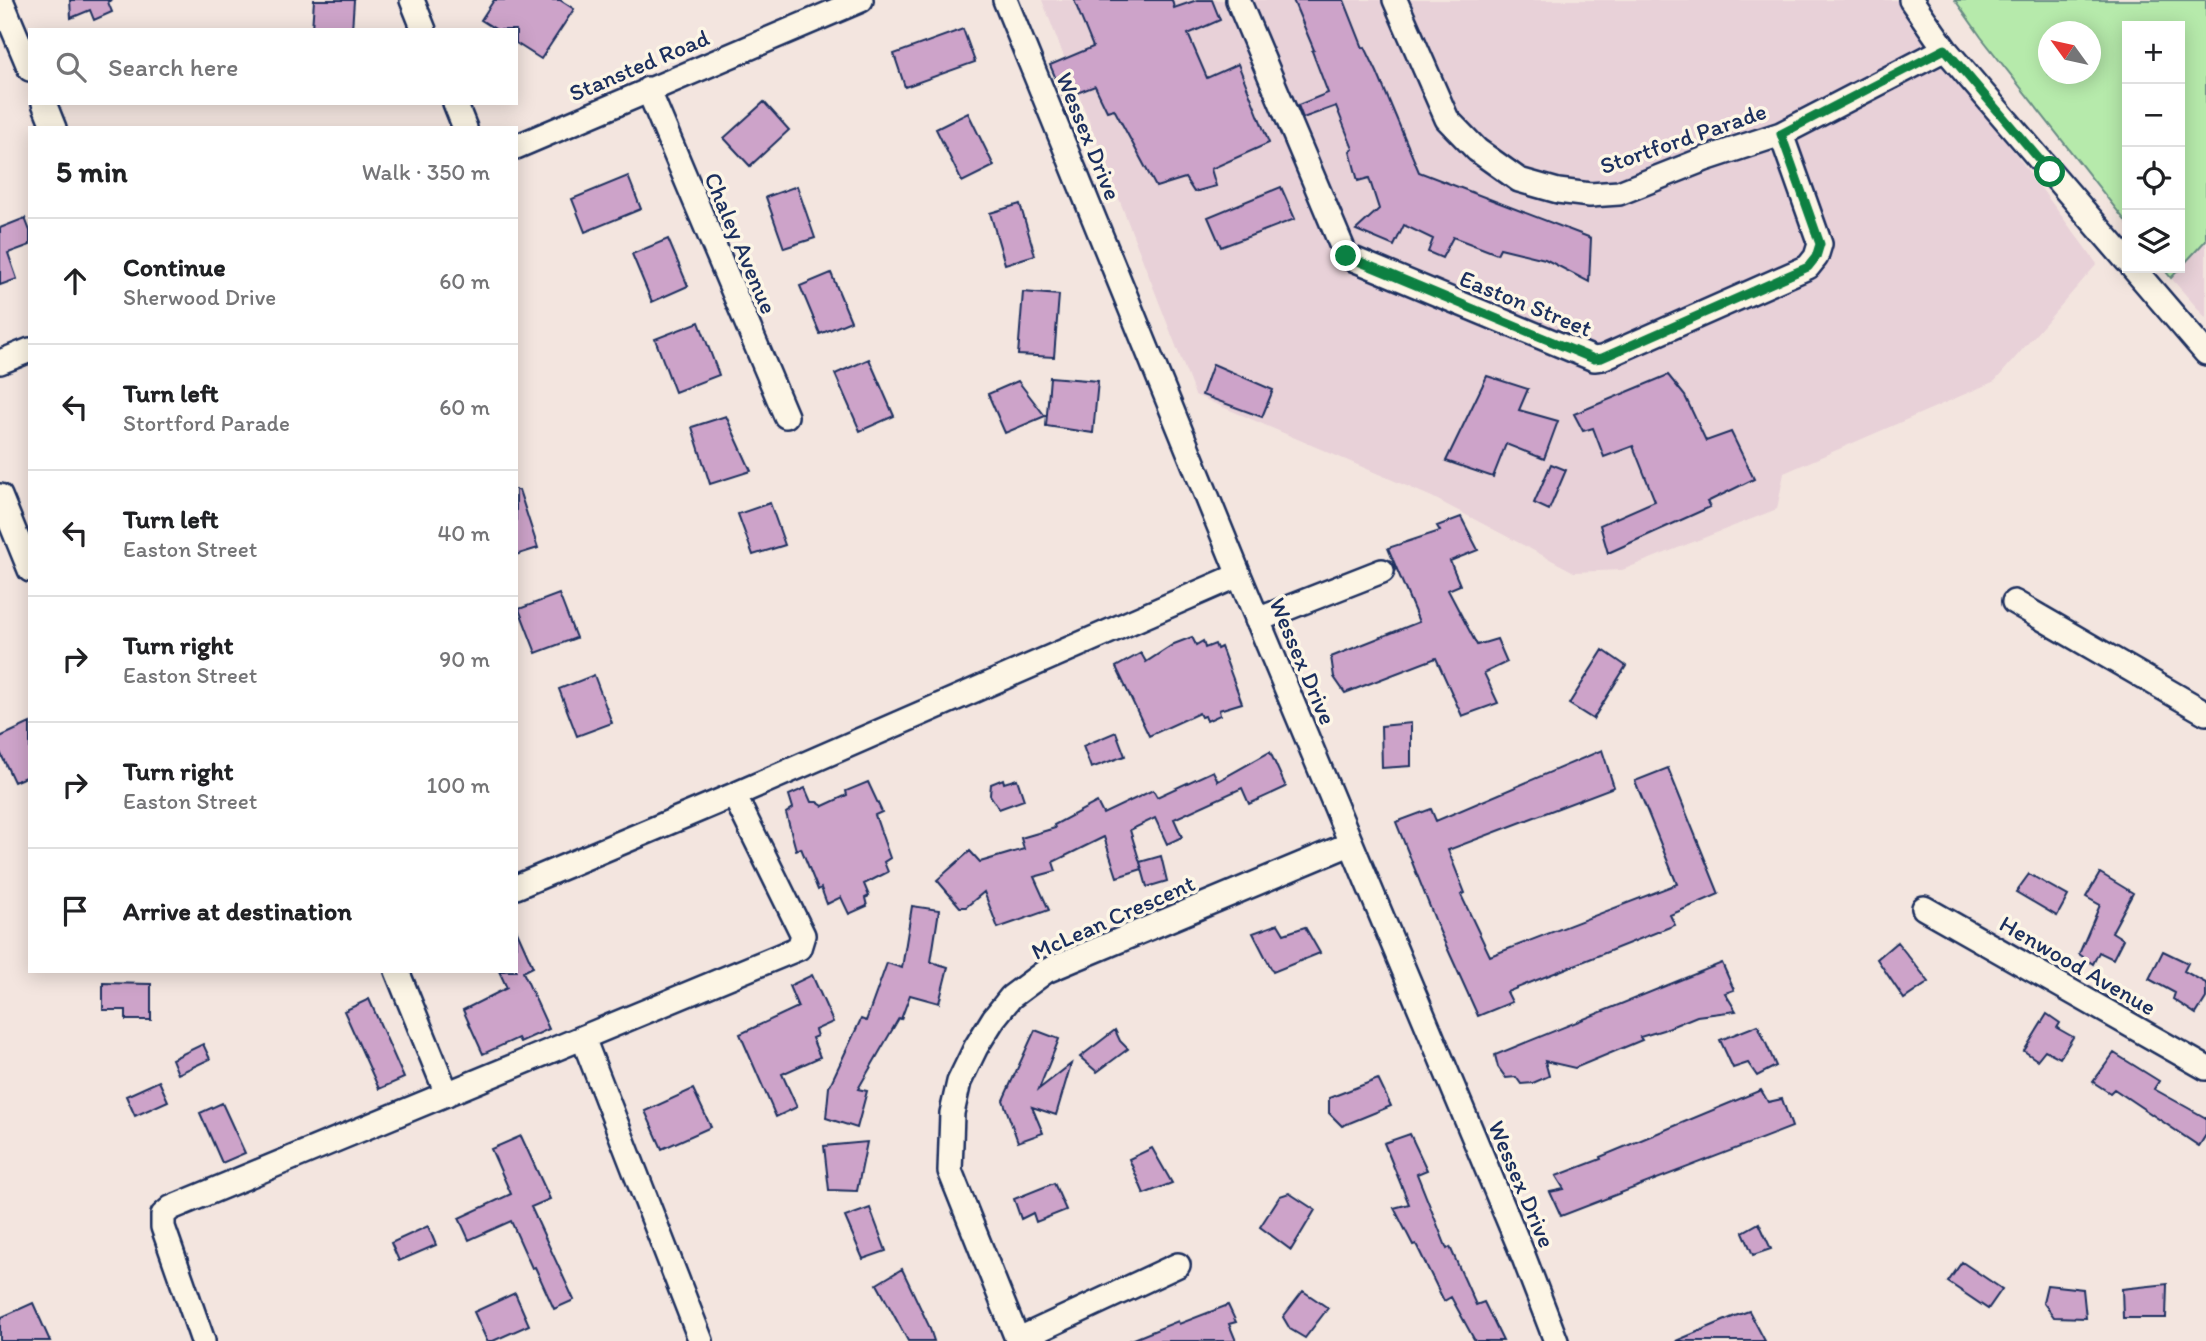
<!DOCTYPE html>
<html lang="en">
<head>
<meta charset="utf-8">
<style>
  :root { --surface:#fff; --page:#f2f2f2; --text:#202124; --muted:#757577; --line:#e0e0e0 }
  body { margin:0; font-family:Itim,sans-serif; background:var(--page); color:var(--text) }
  .controls { position:absolute; right:21px; top:21px; display:grid; overflow:hidden; border-radius:0px; box-shadow:0 4px 18px #0003 }
  .controls button { width:63px; height:63px; display:grid; place-items:center; padding:0; border:0; border-bottom:2px solid var(--line); background:var(--surface); color:var(--text); font:35px sans-serif }
  .compass { position:absolute; left:2038px; top:21px; width:63px; height:63px; border-radius:50%; background:var(--surface); box-shadow:0 4px 18px #0003; rotate:303deg }
  .stop { position:absolute; width:21px; height:21px; margin:-16px; border:5px solid #0b8043; border-radius:50%; background:#fff }
  .stop.end { background:#0b8043; border-color:#fff; box-shadow:0 2px 7px #0008 }
  .list { margin:0; padding:0; list-style:none }
  h2 { display:flex; justify-content:space-between; align-items:center; height:91px; margin:0; padding:0 28px; font-size:30px }
  h2 small { font-size:23px; font-weight:400; color:var(--muted) }
  .list li { display:grid; grid-template-columns:46px 1fr auto; gap:21px; align-items:center; box-sizing:border-box; height:126px; padding:0 28px; border-top:2px solid var(--line) }
  .list b { display:block; font-size:26px; white-space:nowrap }
  .list p { margin:0; font-size:23px; white-space:nowrap; color:var(--muted) }
  .list em { font-size:23px; font-style:normal; color:var(--muted) }
  .icon { flex:none; width:38px; height:38px; fill:none; stroke:currentColor; stroke-width:2; stroke-linecap:round; stroke-linejoin:round }
  .map { position:relative; flex:none; width:2206px; height:1341px; overflow:hidden }
  .search { position:absolute; background:var(--surface); box-shadow:0 4px 18px #0003; left:28px; top:28px; width:490px; height:77px; display:flex; align-items:center; gap:18px; box-sizing:border-box; padding:0 24px; border-radius:0px; color:var(--muted); font-size:26px }
  .panel { position:absolute; background:var(--surface); box-shadow:0 4px 18px #0003; left:28px; top:126px; width:490px; height:847px; border-radius:0px }
  .map>svg:first-child { display:block }
  .built { fill:#e8d1d8 }
  .green { fill:#b6eaab; stroke:#688c84; stroke-width:2; fill-rule:evenodd }
  .building { fill:#cda3c9; stroke:#1b2f5e; stroke-width:2 }
  .lines { fill:none; stroke-linecap:round; stroke-linejoin:round }
  .minor-casing { stroke:#1b2f5e; stroke-width:28 }
  .minor { stroke:#fcf5e5; stroke-width:23 }
  .route { stroke:#0b8043; stroke-width:9 }
  .labels { text-anchor:middle; dominant-baseline:central; stroke-width:7; stroke-linejoin:round; paint-order:stroke }
  .street-label { font-size:24px; fill:#1b2f5e; stroke:#fcf5e5 }
</style>
</head>
<body>
<div class="map">
<svg width="2206" height="1341" viewBox="0 0 2206 1341">
  <rect width="100%" height="100%" fill="#f3e5df"/>
  <filter id="ink" filterUnits="userSpaceOnUse"><feTurbulence type="fractalNoise" baseFrequency=".0143" numOctaves="2"/><feDisplacementMap in="SourceGraphic" scale="14" xChannelSelector="R" yChannelSelector="G"/><feConvolveMatrix kernelMatrix="1 2 1 2 8 2 1 2 1" color-interpolation-filters="sRGB"/></filter>
  <g filter="url(#ink)">
    <!-- built -->
    <path class="built" d="M1042,0H1902L2097,264L1995,381L1784,473L1777,509L1622,570L1574,572L1432,497L1195,395Z
      M2206,240V318L2171,278Z"/>
    <!-- green -->
    <path class="green" d="M1955,0H2206V240L2171,278L2163,268H2180V26H2127V223L1981,37ZM2048,32H2090V74H2048Z"/>
    <!-- building -->
    <path class="building" d="M70,0H112L108,2L112,12L94,20L90,10L71,18Z
      M314,0H354L352,30L312,29Z
      M494,0H560L574,9L541,59L516,43V30H497L481,20Z
      M1074,0H1172L1174,8L1197,0H1212L1220,20L1188,34L1207,78L1238,64L1269,143L1211,169L1216,186L1194,192L1185,178L1156,187L1114,109L1107,111L1095,86L1064,98L1050,65L1093,47Z
      M1293,0H1344L1363,48L1365,47L1377,72L1419,172L1591,238L1589,282L1545,259L1500,248L1497,254L1453,237L1442,258L1428,252L1433,239L1404,225L1394,246L1356,230L1379,209L1369,178L1358,181L1350,151L1353,149L1336,106L1303,118L1298,105L1328,93L1312,51L1314,50Z
      M963,29L975,62L905,87L894,54Z
      M764,102L789,130L750,166L724,138Z
      M968,113L994,166L962,182L936,129Z
      M628,176L641,209L585,232L572,199Z
      M797,186L815,238L784,248L766,197Z
      M1281,187L1295,219L1221,247L1208,217Z
      M1020,204L1035,255L1005,264L990,213Z
      M25,218L30,231V245L8,253L17,279L0,285V228Z
      M668,239L688,286L652,302L632,254Z
      M831,273L851,321L820,334L800,286Z
      M1023,292L1059,295L1054,357L1018,355Z
      M699,322L719,375L675,392L655,339Z
      M869,359L894,416L860,431L835,374Z
      M1213,364L1273,390L1262,417L1202,395Z
      M1668,375L1685,396L1706,441L1731,432L1754,479L1707,502L1710,507L1608,553L1600,525L1655,501L1633,446L1604,457L1593,428L1583,431L1574,414Z
      M1487,376L1528,389L1519,410L1558,421L1544,459L1506,444L1493,477L1446,461Z
      M1050,377L1098,381L1093,433L1046,426Z
      M1018,381L1045,416L1005,433L988,394Z
      M726,416L751,471L710,484L692,427Z
      M1551,464L1566,470L1549,510L1534,503Z
      M516,490H519L538,548L516,555Z
      M770,503L785,545L753,555L738,514Z
      M1461,517L1478,550L1450,561L1460,585L1448,590L1477,645L1497,639L1507,662L1484,673L1498,703L1462,716L1436,658L1345,693L1334,677L1331,657L1419,622L1388,548L1440,531L1437,526Z
      M559,594L576,638L536,653L519,609Z
      M1192,637L1196,645L1203,641L1205,648L1215,644L1217,649L1221,647L1242,703L1219,710L1220,715L1207,721L1205,716L1201,717L1199,713L1149,736L1116,667L1141,653L1146,662L1174,644Z
      M1603,650L1626,666L1593,719L1569,704Z
      M594,675L612,723L577,736L559,689Z
      M30,723V775L14,782L0,752V737Z
      M1411,723V766L1382,768L1381,726Z
      M1116,732L1125,756L1091,768L1083,746Z
      M1602,750L1614,787L1448,850L1465,893L1461,895L1490,956L1677,884L1635,781L1668,768L1719,894L1670,915L1675,925L1507,992L1512,1002L1478,1016L1440,932L1396,822L1431,809L1436,821Z
      M1270,752L1286,787L1249,804L1242,788L1174,819L1182,837L1167,844L1155,818L1130,830L1142,869L1117,877L1104,837L1053,862L1056,871L1034,877L1049,910L998,928L984,892L966,907H960L937,880L970,851L980,862L1024,849L1021,838L1055,828L1054,825L1097,802L1103,814L1153,790L1157,797L1213,771L1218,781Z
      M1003,779L1004,783L1017,779L1024,800L999,809L990,795L991,784Z
      M868,782L882,812L875,815L890,858L884,862L888,872L864,884L869,896L865,898L867,906L849,914L841,897L827,904L821,888L818,890L801,848L796,850L786,813L793,808L789,795L805,788L811,802H817L823,806L847,795L846,791Z
      M1161,856L1167,881L1147,887L1140,862Z
      M2100,873L2133,893L2112,932L2123,939L2113,959L2099,952L2093,964L2079,954L2100,905L2086,897Z
      M2029,874L2068,896L2057,916L2016,892Z
      M912,906L939,910L931,962L948,967L939,1003L910,995L901,1019L899,1018L858,1089L867,1091L857,1128L826,1118L829,1087L861,1019L866,1021L887,963L902,968Z
      M1278,924L1284,934L1305,927L1320,953L1273,972L1253,933Z
      M516,929L533,967L523,972L549,1029L520,1042L518,1038L483,1054L463,1010L507,988L499,971H516Z
      M1897,942L1929,982L1904,999L1877,959Z
      M2163,951L2188,963L2184,971L2206,983V998L2196,1014L2173,999L2175,993L2149,979Z
      M1722,963L1734,990L1725,993L1736,1011L1697,1016L1663,1030L1640,1037L1642,1040L1575,1068L1545,1061L1549,1076L1533,1083L1521,1084L1516,1077L1506,1078L1498,1067L1495,1055Z
      M812,975L833,1022L815,1030L817,1036L812,1038L820,1057L782,1074L797,1107L776,1117L740,1034L798,1007L789,986Z
      M103,983L151,984V1020H126V1010H103Z
      M369,999L404,1078L379,1089L344,1011Z
      M2047,1014L2060,1023L2057,1028L2073,1037L2060,1058L2045,1050L2037,1060L2024,1051Z
      M1758,1025L1776,1066L1757,1076L1748,1063L1733,1068L1720,1040Z
      M1035,1030L1059,1039L1039,1089L1071,1064L1056,1115L1032,1107L1043,1133L1018,1142L1003,1100Z
      M1115,1030L1120,1041L1128,1049L1097,1072L1080,1057Z
      M203,1044L210,1059L178,1074L172,1059Z
      M2114,1053L2159,1081L2154,1089L2206,1118V1135L2199,1146L2114,1089L2110,1093L2093,1082Z
      M1378,1079L1391,1106L1342,1126L1329,1113V1098Z
      M159,1081L168,1101L135,1116L126,1096Z
      M693,1089L711,1127L662,1149L645,1111Z
      M1761,1090L1768,1102L1782,1099L1792,1127L1561,1216L1550,1192L1564,1189L1556,1176L1601,1159L1600,1157Z
      M222,1103L245,1153L222,1163L200,1113Z
      M1410,1134L1427,1170L1417,1174L1447,1249L1450,1247L1476,1305L1484,1302L1503,1341H1475L1451,1297L1444,1301L1416,1244L1413,1245L1394,1208L1409,1204L1384,1143Z
      M521,1136L550,1199L531,1207L574,1300L554,1309L535,1267L532,1268L511,1221L469,1240L459,1218L511,1194L491,1149Z
      M867,1142L857,1191L829,1190L824,1146Z
      M1152,1148L1172,1183L1144,1194L1129,1159Z
      M1054,1183L1066,1210L1036,1222L1033,1213L1021,1219L1014,1199Z
      M1289,1193L1315,1210L1291,1250L1260,1227L1280,1196Z
      M870,1208L886,1251L863,1259L845,1217Z
      M1759,1223L1771,1249L1753,1255L1743,1232Z
      M428,1226L436,1245L399,1261L391,1243Z
      M1962,1262L2002,1289L1988,1309L1948,1282Z
      M902,1269L929,1326L934,1341H908L877,1284Z
      M2167,1284L2166,1318H2123L2122,1289Z
      M2047,1285L2083,1289L2086,1318L2054,1317L2043,1302Z
      M1303,1291L1328,1308L1305,1338L1290,1329L1283,1317Z
      M515,1293L529,1325L493,1341H487L474,1312Z
      M33,1303L50,1341H0V1318Z
      M1228,1305L1236,1322L1229,1324L1236,1341H1129L1178,1321L1179,1324Z
      M1749,1311L1765,1341H1676L1735,1316Z"/>
    <g class="lines">
      <defs>
        <path id="minor" d="M1,0L30,69
          M412,0L424,30
          M1005,0L1239,575L1523,1255L1556,1341
          M1238,0L1346,256L1594,359L1602,358L1808,267L1816,257L1820,244L1781,134
          M1395,0L1447,119L1477,150L1519,180L1558,191L1590,195L1619,193L1705,159L1781,134L1945,49
          M1911,0L1945,49L2127,261
          M648,89L786,416
          M44,103L54,128
          M455,103L465,128
          M516,147L861,0
          M2133,268L2206,353
          M0,362L30,350
          M0,496L30,570
          M2014,602L2206,713
          M1257,620L1382,571
          M516,887L734,795L1239,575
          M1924,908L2206,1068
          M397,971L447,1094
          M583,1038L701,1341
          M1017,1340L1178,1265
          M203,1341L163,1227V1215L171,1208L799,948L803,935L734,795
          M1018,1341L950,1171L952,1113L959,1082L976,1047L994,1018L1011,997L1046,971L1350,844"/>
      </defs>
      <!-- minor casing -->
      <use href="#minor" class="minor-casing"/>
      <!-- minor -->
      <use href="#minor" class="minor"/>
    </g>
  </g>
  <g class="lines" filter="url(#ink)">
    <!-- route -->
    <path class="route" d="M1346,256L1594,359L1602,358L1808,267L1816,257L1820,244L1781,134L1945,49L2050,172"/>
  </g>
  <g class="labels">
    <!-- street labels -->
    <g class="street-label">
      <text transform="translate(639 65) rotate(-23)">Stansted Road</text>
      <text transform="translate(1089 136) rotate(68)">Wessex Drive</text>
      <text transform="translate(1683 138) rotate(-19)">Stortford Parade</text>
      <text transform="translate(741 243) rotate(67)">Chaley Avenue</text>
      <text transform="translate(1526 303) rotate(22)">Easton Street</text>
      <text transform="translate(1303 661) rotate(67)">Wessex Drive</text>
      <text transform="translate(1113 917) rotate(-24)">McLean Crescent</text>
      <text transform="translate(2078 965) rotate(30)">Henwood Avenue</text>
      <text transform="translate(1522 1184) rotate(67)">Wessex Drive</text>
    </g>
  </g>
</svg>
<div class="controls">
<button>+</button>
<button>−</button>
<button><svg class="icon" aria-label="locate" viewBox="0 0 24 24"><circle cx="12" cy="12" r="6"/><path d="M12 2v4M12 18v4M2 12h4M18 12h4"/></svg></button>
<button><svg class="icon" aria-label="layers" viewBox="0 0 24 24"><path d="M12 4l9 5-9 5-9-5zM3 14l9 5 9-5"/></svg></button>
</div>
<svg class="compass" viewBox="-18 -18 36 36"><path d="M0-13l5 13h-10z" fill="#e53935"/><path d="M0 13l5-13h-10z" fill="#757577"/></svg>
<div class="stop" style="left:2050px;top:172px"></div>
<div class="stop end" style="left:1346px;top:256px"></div>
<div class="search"><svg class="icon" aria-label="search" viewBox="0 0 24 24"><circle cx="10" cy="10" r="6"/><path d="M15 15l6 6"/></svg>Search here</div>
<section class="panel">
<h2>5 min<small>Walk · 350 m</small></h2>
<ul class="list">
<li><svg class="icon" aria-label="ahead" viewBox="0 0 24 24"><path d="M12 20V5M6 11l6-6 6 6"/></svg><div><b>Continue</b><p>Sherwood Drive</p></div><em>60 m</em></li>
<li><svg class="icon" aria-label="left" viewBox="0 0 24 24"><path d="M17 20v-9H6M10 6l-5 5 5 5"/></svg><div><b>Turn left</b><p>Stortford Parade</p></div><em>60 m</em></li>
<li><svg class="icon" aria-label="left" viewBox="0 0 24 24"><path d="M17 20v-9H6M10 6l-5 5 5 5"/></svg><div><b>Turn left</b><p>Easton Street</p></div><em>40 m</em></li>
<li><svg class="icon" aria-label="right" viewBox="0 0 24 24"><path d="M7 20v-9h11M14 6l5 5-5 5"/></svg><div><b>Turn right</b><p>Easton Street</p></div><em>90 m</em></li>
<li><svg class="icon" aria-label="right" viewBox="0 0 24 24"><path d="M7 20v-9h11M14 6l5 5-5 5"/></svg><div><b>Turn right</b><p>Easton Street</p></div><em>100 m</em></li>
<li><svg class="icon" aria-label="arrive" viewBox="0 0 24 24"><path d="M6 21V4h12l-3 4 3 4H6"/></svg><div><b>Arrive at destination</b></div></li>
</ul>
</section>
</div>
</body>
</html>
